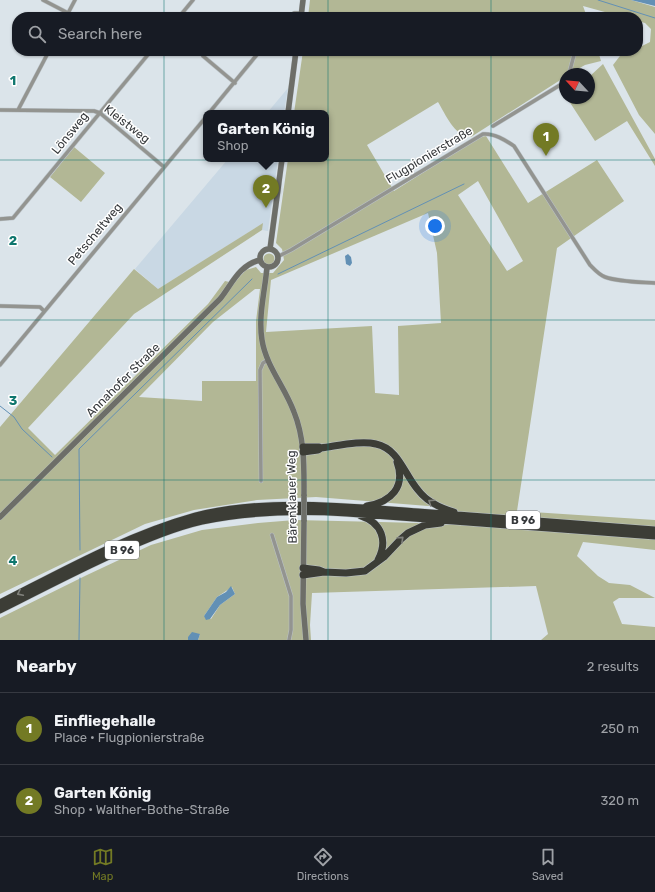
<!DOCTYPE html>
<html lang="en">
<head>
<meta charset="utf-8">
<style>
  :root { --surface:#171b24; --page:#242831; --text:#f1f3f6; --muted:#9ea1a6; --line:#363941; --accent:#737a24 }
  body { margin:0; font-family:Rubik,sans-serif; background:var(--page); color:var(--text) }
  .compass { position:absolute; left:559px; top:68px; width:36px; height:36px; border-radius:50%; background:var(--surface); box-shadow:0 1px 3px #0004; rotate:296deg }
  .you { position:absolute; left:435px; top:226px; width:14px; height:14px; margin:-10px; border:3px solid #fff; border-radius:50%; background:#1a73e8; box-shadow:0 0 0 6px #1a73e833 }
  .badge { display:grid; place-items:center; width:26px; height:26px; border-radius:50%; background:var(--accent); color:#fff; font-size:13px; font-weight:700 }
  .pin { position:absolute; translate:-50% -33px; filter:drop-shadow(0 1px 2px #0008) }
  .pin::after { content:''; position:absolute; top:21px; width:14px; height:12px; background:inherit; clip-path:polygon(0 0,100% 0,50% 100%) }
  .popup { position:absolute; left:203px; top:110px; width:126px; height:52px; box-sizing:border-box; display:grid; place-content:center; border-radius:8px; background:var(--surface); filter:drop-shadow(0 1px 3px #0005); font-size:13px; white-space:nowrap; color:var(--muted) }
  .popup b { font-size:15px; color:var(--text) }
  .popup::after { content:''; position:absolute; left:50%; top:100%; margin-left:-8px; border:8px solid transparent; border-top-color:var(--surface) }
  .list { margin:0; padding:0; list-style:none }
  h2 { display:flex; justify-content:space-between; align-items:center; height:52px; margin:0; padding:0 16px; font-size:17px }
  h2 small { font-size:13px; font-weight:400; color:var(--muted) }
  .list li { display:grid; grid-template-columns:26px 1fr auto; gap:12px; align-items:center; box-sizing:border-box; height:72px; padding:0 16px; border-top:1px solid var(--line) }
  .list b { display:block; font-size:15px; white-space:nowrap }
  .list p { margin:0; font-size:13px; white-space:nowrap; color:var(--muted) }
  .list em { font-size:13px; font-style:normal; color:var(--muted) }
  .icon { flex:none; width:22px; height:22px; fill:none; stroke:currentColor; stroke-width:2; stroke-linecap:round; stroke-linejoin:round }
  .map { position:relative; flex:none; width:655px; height:640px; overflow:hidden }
  .search { position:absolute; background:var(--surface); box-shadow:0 1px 3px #0004; left:12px; right:12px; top:12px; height:44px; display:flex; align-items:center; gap:10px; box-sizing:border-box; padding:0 14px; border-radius:16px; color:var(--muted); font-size:15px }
  .sheet { height:196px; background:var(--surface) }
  nav { display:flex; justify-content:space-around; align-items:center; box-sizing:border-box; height:56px; border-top:1px solid var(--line); background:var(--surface); font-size:11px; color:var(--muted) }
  nav a { display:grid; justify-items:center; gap:2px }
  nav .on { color:var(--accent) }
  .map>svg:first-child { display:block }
  .built { fill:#c9d8e4 }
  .green { fill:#b2b795; fill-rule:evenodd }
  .water { fill:#6290b5 }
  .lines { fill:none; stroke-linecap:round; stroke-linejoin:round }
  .stream { stroke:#6290b5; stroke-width:1 }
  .street-casing { stroke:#bac2c7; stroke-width:4.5 }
  .secondary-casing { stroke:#bac2c7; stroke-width:6 }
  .highway-casing { stroke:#bac2c7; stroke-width:8 }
  .street { stroke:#939490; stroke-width:3.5 }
  .secondary { stroke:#6d6e68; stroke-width:5.5 }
  .highway { stroke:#3c3d36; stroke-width:7 }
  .secondary-bridge-casing { stroke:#bac2c7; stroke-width:6; stroke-linecap:butt }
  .secondary-bridge { stroke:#6d6e68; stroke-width:5.5 }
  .oneway { stroke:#80817c }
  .grid { fill:none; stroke:#0f766e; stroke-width:1; stroke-opacity:0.55 }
  .labels { text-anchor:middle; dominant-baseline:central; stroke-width:3; stroke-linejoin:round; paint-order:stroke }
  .shield { fill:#fff; stroke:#727476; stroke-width:1 }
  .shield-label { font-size:11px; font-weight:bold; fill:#36393c }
  .street-label { font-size:12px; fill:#36393c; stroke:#fff }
  .grid-label { font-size:13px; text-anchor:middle; font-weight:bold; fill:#0f766e; stroke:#fff; stroke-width:3; stroke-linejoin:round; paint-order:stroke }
</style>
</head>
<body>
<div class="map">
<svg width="655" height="640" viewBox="0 0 655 640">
  <rect width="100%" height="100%" fill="#dbe4ea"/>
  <!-- built -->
  <path class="built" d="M288,88L284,113H267Z
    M228,159H278L268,231L262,230V224L158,289L135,269Z"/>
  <!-- green -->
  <path class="green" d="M310,0H631L655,7V134L639,115L613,65L623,52L638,51V48L650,42L651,29L645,23L638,21V17H623L583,6L587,17H308Z
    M303,51H598L601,61L585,65L569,74H565V77L471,137C454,136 446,115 438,102L367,145L394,191L479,137L486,136L528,203L597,160L624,201L557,248L517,511L655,520V550L583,542L577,556L598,576L609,583L630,585L655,598H619L613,602L622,624L655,627V640H541L548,634L536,586L312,593L310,625L311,640H198L200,634L188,637V640H0V618L87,575L151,545L202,530L258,523L295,520L381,522L417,523L442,526L444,505L428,506L316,497L257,500L194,510L145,524L0,594V427L134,269L158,289L263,223L262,230L134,314L28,428L55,455L208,304L225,281L234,283L246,270L256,267L261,273H273L284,260L282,249L276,243L288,159H326V113H294ZM478,181L523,261L507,271L458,195ZM428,213L437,253L441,323L398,326L399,395L375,393L372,326L266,332L271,280ZM255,289H260L256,321V381H202V401L139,397L213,322ZM232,587L235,594L220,605L211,619L204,616L217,597Z
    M603,64L655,159V166L627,121L595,141L567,98H589V77Z
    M74,147L105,173L81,202L50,177Z
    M263.5 259a5.5 5.5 0 1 1 11 0a5.5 5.5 0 1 1-11 0Z"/>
  <!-- water -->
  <path class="water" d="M631,0H655V6Z
    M348,254L351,257L352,263L350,266L346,264L345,256Z
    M231,586L235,594L220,605L210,619L206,620L204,616L217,597L226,592Z
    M192,632L200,634L198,640H188V637Z"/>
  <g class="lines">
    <!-- stream -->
    <path class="stream" d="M598,0L655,18
      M278,274L464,184
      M0,406L14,417L22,429L52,457
      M80,550L79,449L252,279
      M79,640L80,578"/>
    <defs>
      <path id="street" d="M43,0L68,13
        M66,17L75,0
        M179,17L193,0
        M288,17L294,13H301
        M203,56L235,83
        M569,74L575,51
        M0,110L94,111L100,113L164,167
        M18,110L49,51
        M209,113L260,51
        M493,126L565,82
        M0,219L13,218L151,51
        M277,257L291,250L483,134C494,133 505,140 514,146L590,265C594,269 599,275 605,277C619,282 640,282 655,283
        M0,306L40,307L44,311
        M0,365L206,117
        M261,481L260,370L263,363L268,360
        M272,535L291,596V630L289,640"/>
      <path id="secondary" d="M301,17L303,0
        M288,113L296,51
        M270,249L282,159
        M260 258a9 9 0 1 1 18 0a9 9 0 1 1-18 0Z
        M267,267C265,291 258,316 262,340C266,366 285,387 294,412C305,439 304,468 304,496
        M0,517L220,299C232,284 239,265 260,260
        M304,520L303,604L306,640"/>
      <path id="highway" d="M303,447H319
        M303,452L318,450L321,448C337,446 361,440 376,444C399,449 404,474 418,490C427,502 440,508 454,512
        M367,506C391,502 406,487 397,462
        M361,516C382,523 388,541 378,560
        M303,568L319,570L324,572
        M303,575L324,572L346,573L365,571L384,557L401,539L408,533L425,525L441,523
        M0,603C63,571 127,535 195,516C265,498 347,507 418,512C497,518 576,524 655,530
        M0,610C37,591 74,572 111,555C141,541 171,528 202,521C250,511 299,510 347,513L655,536"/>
    </defs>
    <!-- street casing -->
    <use href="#street" class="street-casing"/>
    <!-- secondary casing -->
    <use href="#secondary" class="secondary-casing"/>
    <!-- highway casing -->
    <use href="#highway" class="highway-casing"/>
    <!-- street -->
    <use href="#street" class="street"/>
    <!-- secondary -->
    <use href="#secondary" class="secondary"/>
    <!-- highway -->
    <use href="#highway" class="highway"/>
    <defs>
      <path id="secondary-bridge" d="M304,520V496"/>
    </defs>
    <!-- secondary-bridge casing -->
    <use href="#secondary-bridge" class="secondary-bridge-casing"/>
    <!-- secondary-bridge -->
    <use href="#secondary-bridge" class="secondary-bridge"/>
  </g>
  <!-- one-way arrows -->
  <defs><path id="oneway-chevron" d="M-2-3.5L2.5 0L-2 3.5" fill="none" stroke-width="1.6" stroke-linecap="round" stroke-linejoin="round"/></defs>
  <g class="oneway">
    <use href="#oneway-chevron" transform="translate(431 502) rotate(-146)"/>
    <use href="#oneway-chevron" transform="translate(401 539) rotate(-42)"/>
    <use href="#oneway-chevron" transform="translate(20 593) rotate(154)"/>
  </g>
  <!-- grid -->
  <path class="grid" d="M164,0V17M328,0V17M491,0V17M164,51V640M328,51V640M491,51V640M0,160H655M0,320H655M0,480H655"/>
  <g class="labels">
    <!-- shield labels -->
    <g class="shield">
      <rect x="506" y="511" width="34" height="18" rx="3"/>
      <rect x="105" y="541" width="34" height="18" rx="3"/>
    </g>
    <g class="shield-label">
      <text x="523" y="520">B 96</text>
      <text x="122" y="550">B 96</text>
    </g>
    <!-- street labels -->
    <g class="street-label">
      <text transform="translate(127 124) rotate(38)">Kleistweg</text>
      <text transform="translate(70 133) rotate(-51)">Lönsweg</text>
      <text transform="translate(429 155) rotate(-31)">Flugpionierstraße</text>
      <text transform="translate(95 234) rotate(-50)">Petscheltweg</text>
      <text transform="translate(123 380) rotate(-45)">Annahofer Straße</text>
      <text transform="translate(292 497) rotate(-91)">Bärenklauer Weg</text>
    </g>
  </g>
  <g class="grid-label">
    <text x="13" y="85">1</text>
    <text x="13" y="245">2</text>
    <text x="13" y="405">3</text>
    <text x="13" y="565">4</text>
  </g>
</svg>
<svg class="compass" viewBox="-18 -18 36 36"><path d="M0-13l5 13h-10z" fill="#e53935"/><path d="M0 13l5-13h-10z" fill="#9ea1a6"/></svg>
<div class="you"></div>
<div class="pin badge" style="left:546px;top:156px">1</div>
<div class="pin badge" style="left:266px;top:208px">2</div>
<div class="popup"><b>Garten König</b>Shop</div>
<div class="search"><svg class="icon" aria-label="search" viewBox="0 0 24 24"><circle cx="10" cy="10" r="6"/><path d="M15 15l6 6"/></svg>Search here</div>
</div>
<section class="sheet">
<h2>Nearby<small>2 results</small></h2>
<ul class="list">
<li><span class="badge">1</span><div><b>Einfliegehalle</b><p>Place · Flugpionierstraße</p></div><em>250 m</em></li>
<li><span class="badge">2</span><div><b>Garten König</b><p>Shop · Walther-Bothe-Straße</p></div><em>320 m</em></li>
</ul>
</section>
<nav>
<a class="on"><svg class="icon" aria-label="map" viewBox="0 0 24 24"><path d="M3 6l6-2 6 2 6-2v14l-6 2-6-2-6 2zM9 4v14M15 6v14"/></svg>Map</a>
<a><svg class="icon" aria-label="directions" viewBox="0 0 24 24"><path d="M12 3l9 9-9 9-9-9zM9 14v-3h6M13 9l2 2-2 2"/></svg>Directions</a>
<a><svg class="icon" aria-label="saved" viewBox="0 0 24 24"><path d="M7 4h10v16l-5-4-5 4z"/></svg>Saved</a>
</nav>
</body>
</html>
